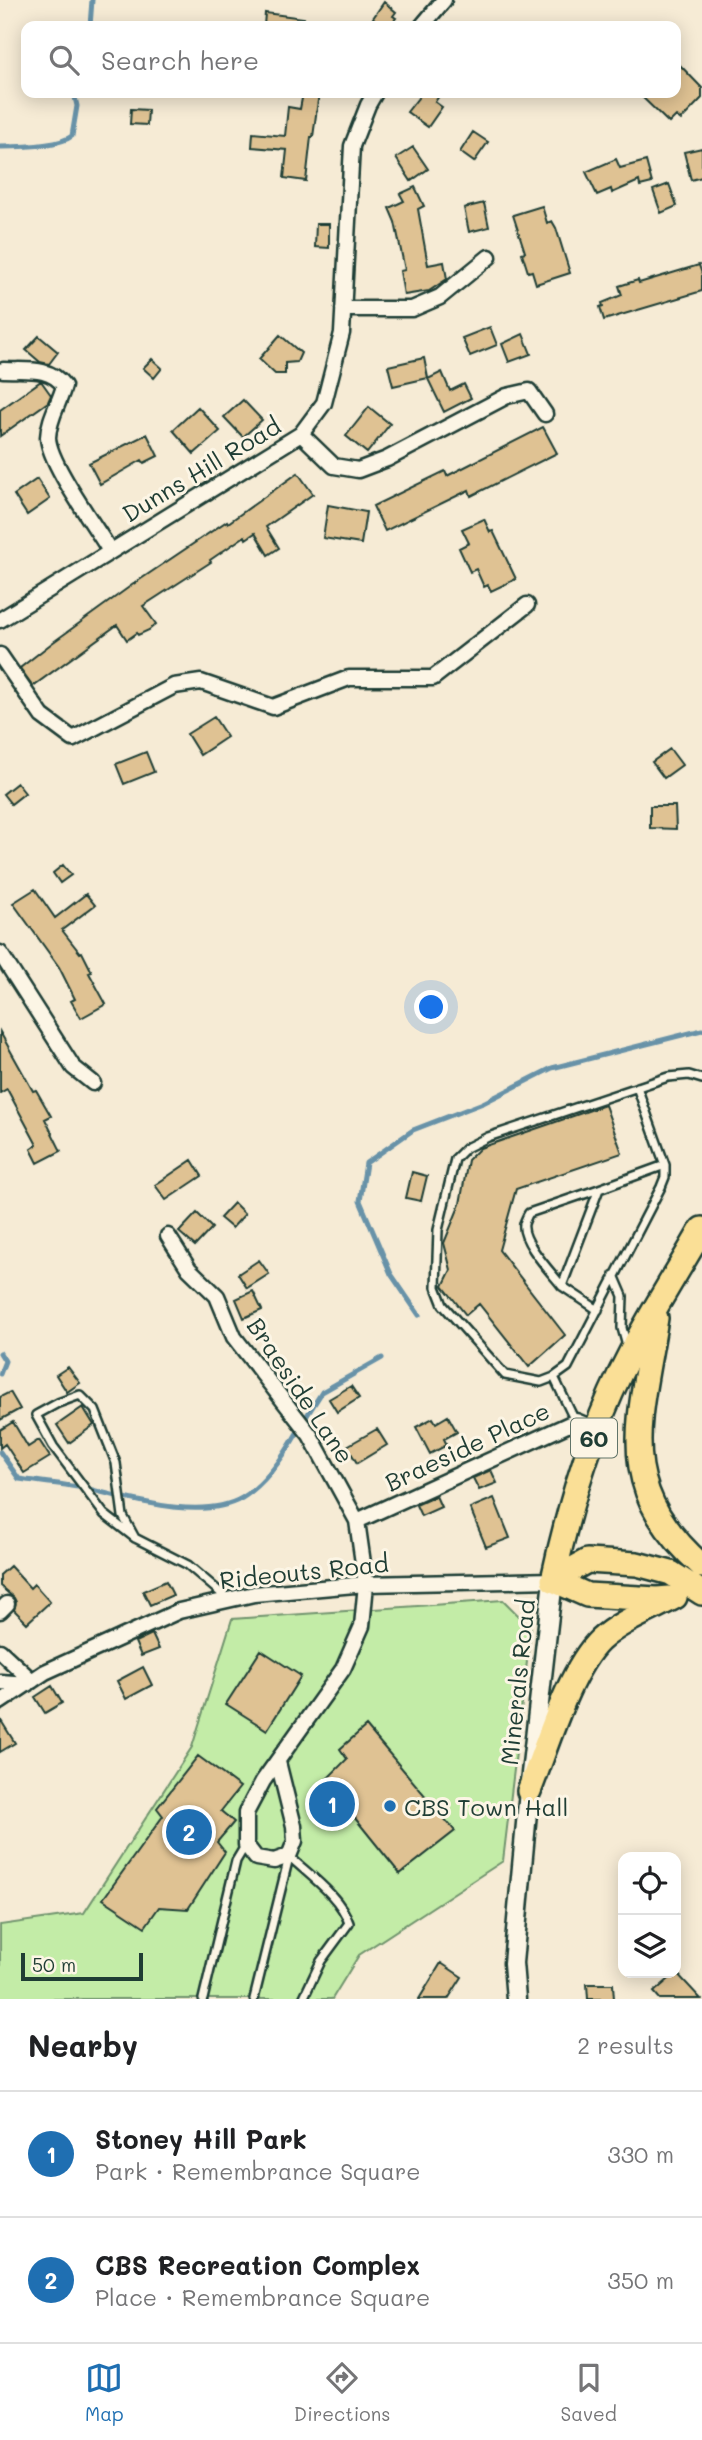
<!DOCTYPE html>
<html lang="en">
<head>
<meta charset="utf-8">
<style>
  :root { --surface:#fff; --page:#f6f6f6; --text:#202124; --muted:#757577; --line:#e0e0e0; --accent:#1f6fb2 }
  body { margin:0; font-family:Mali,sans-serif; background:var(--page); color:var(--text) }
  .controls { position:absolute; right:21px; bottom:21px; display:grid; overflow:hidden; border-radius:14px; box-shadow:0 4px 18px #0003 }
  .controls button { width:63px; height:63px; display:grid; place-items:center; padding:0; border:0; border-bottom:2px solid var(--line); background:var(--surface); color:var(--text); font:35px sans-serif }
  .scale { position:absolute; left:21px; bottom:18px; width:122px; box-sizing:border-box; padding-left:7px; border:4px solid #1f3d34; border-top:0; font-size:19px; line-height:24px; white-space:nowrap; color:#1f3d34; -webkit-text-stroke:5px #fcf5e5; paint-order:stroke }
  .you { position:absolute; left:432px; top:1008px; width:24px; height:24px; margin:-18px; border:5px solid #fff; border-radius:50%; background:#1a73e8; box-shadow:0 0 0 10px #1a73e833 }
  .badge { display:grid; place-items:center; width:46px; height:46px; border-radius:50%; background:var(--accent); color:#fff; font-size:23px; font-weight:700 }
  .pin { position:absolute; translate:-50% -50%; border:4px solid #fff; box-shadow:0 2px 7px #0006 }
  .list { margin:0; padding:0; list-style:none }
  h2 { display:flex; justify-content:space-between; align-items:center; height:91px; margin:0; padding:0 28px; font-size:30px }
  h2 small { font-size:23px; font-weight:400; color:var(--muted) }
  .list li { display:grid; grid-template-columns:46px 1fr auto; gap:21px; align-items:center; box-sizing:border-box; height:126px; padding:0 28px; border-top:2px solid var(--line) }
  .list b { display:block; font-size:26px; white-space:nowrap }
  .list p { margin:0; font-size:23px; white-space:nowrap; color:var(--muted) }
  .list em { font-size:23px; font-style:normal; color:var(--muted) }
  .icon { flex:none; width:38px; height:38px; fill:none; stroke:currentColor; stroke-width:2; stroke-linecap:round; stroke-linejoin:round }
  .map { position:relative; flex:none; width:702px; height:1999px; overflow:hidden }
  .search { position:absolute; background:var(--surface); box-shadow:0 4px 18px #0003; left:21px; right:21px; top:21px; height:77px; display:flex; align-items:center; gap:18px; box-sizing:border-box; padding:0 24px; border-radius:14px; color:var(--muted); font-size:26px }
  .sheet { height:343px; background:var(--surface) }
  nav { display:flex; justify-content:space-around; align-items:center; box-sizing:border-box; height:98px; border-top:2px solid var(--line); background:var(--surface); font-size:19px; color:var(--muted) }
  nav a { display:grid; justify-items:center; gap:4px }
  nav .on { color:var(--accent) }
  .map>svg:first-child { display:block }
  .green { fill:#c3eca7; stroke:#71946e; stroke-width:2 }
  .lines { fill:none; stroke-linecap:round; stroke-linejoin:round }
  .stream { stroke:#6792a8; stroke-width:5 }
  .building { fill:#dfc293; stroke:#1f3d34; stroke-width:2 }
  .service-casing { stroke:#1f3d34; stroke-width:12 }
  .minor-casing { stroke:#1f3d34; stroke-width:19 }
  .tertiary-casing { stroke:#1f3d34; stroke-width:23 }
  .primary-casing { stroke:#1f3d34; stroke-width:28 }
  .service { stroke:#fcf5e5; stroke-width:7 }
  .minor { stroke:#fcf5e5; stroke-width:14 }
  .tertiary { stroke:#fcf5e5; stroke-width:18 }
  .primary { stroke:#fadf96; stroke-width:23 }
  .poi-dot { fill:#1f6fb2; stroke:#fcf5e5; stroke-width:2.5 }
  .labels { text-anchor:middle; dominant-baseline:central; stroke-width:6; stroke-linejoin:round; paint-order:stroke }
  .shield { fill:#fcf5e5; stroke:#617469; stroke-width:2 }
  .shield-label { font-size:23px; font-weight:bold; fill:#1f3d34 }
  .street-label { font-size:24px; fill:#1f3d34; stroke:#fcf5e5 }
  .poi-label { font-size:24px; fill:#1f3d34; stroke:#fcf5e5; text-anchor:start }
</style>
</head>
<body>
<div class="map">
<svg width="702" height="1999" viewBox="0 0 702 1999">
  <rect width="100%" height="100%" fill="#f6ebd5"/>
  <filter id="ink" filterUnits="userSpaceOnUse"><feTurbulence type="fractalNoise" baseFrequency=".0143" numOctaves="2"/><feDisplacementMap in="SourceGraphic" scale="14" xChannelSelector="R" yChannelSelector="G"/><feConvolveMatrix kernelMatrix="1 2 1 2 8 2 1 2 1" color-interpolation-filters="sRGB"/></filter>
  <g filter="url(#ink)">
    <!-- green -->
    <path class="green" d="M503,1600L531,1628L503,1861L359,1955L332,1999H0V1925L84,1913L192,1747L232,1619Z"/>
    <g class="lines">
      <!-- stream -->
      <path class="stream" d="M90,26L92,0
        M0,147C18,147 59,146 72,136L77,106L74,93
        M419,1315L391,1274L360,1201L366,1163L413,1130L483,1103L552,1068L702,1030
        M0,1353L5,1361L0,1374
        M306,1417L322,1392L382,1358
        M0,1452L19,1479C41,1482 63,1484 84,1488C127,1498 201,1522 242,1498C265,1484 284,1456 297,1433"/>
    </g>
    <!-- building -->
    <path class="building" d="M384,2L396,12L393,16L396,18L390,26H384L373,18Z
      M265,13L304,18L303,26H264Z
      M676,61L702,88V98L681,120L676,116L669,123L638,93H676Z
      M303,93H319L313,137H311L306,181L284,178L287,150L252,147L253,133L285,136L288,107L300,109Z
      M422,93H441L435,102L442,107L428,127L407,112Z
      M131,109L148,110L147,125L130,124Z
      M473,132L488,142L474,162L460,152Z
      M413,147L428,169L411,181L396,158Z
      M702,148V177L691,180L684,152Z
      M616,159L620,168L646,161L652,183L640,186L639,181L612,193L611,189L597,195L586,172Z
      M669,184L677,206L661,213L653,190Z
      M415,187L424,206L418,209L428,265L444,262L447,279L429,291L404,295L400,271L405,270L395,222L389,208L404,201L400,194Z
      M484,203L489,227L469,232L464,208Z
      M542,206L547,223L552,221L556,228L570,273L536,284L532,271L528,272L522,253L525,252L513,215Z
      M316,224H329V248L315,247Z
      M699,265L702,274V291L604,320L600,307L603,306L602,303L622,295L619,286L638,280L639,283Z
      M490,327L497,345L470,356L462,338Z
      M523,334L531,354L509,362L502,344Z
      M280,335L301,353L297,362L285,363V374H275L259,359Z
      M39,336L58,352L49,364L40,362L26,350Z
      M424,358L428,378L393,386L388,366Z
      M152,359L162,368L154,378L143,368Z
      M442,372L450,391L464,384L471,398L444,412L428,379Z
      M41,381L51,395L48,402L0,436V410Z
      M243,400L262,420L243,437L224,417Z
      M198,407L220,431L194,454L173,430Z
      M369,407L390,424L367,453L346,436Z
      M543,427L557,453L471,496L469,490L385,531L373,506L445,471L447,476Z
      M147,434L158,456L144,463L142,460L100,484L89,463Z
      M298,473L313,494L266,527L279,548L268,555L255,533L246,539L245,536L210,560L211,562L143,606L156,624L149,630L138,635L137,633L127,640L117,625L33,686L20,668L52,643L132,585L227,521L228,523Z
      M37,479L50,499L27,515L14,495Z
      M328,505L366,512L361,544L323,538Z
      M484,519L490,532L493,531L516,579L491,591L488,585L484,587L476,569L470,572L459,548L469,543L462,529Z
      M214,717L227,737L200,755L187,734Z
      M670,749L682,765L664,778L652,762Z
      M146,752L154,772L124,784L116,764Z
      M17,783L25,793L11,804L3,794Z
      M650,806H675L676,829L650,828Z
      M63,865L71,875L60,883L53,873Z
      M35,889L55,918L86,894L95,905L62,930L80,953L82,952L92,972L89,973L106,1004L81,1018L71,1001L75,999L59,967L13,903Z
      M0,1032L33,1091L36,1090L51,1116L45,1119L61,1151L38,1163L31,1149L37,1145L7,1089L0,1093Z
      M605,1105L622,1153L516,1189L499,1250L565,1335L529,1367L479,1304L466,1315L443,1286L451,1270L444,1243L460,1204L468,1160L480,1148Z
      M192,1160L202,1176L166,1200L155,1185Z
      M412,1172L427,1176L421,1201L406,1198Z
      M234,1203L245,1214L232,1228L220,1218Z
      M197,1213L212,1228L195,1246L179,1232Z
      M259,1260L269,1274L247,1288L238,1274Z
      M253,1291L262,1310L244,1318L236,1299Z
      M68,1367L80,1383L67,1392L56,1375Z
      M351,1386L359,1398L337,1412L329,1399Z
      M10,1392L20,1409L0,1420V1397Z
      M83,1407L94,1425L69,1443L57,1425Z
      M448,1416L457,1432L444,1439L447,1445L430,1454L416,1427L433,1418L436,1423Z
      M13,1422L28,1447L39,1440L50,1457L24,1473L5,1444L0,1448V1430Z
      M377,1429L387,1445L357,1463L347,1446Z
      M491,1470L497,1483L479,1490L473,1478Z
      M436,1496L441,1507L421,1516L416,1505Z
      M494,1498L510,1538L486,1547L470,1508Z
      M10,1566L30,1588L34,1584L50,1602L27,1623L14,1610L16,1602L14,1598L0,1586V1575Z
      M166,1581L173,1595L150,1605L143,1591Z
      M152,1634L159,1649L141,1656L135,1642Z
      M261,1650L301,1676L267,1730L226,1704Z
      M143,1667L152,1685L126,1699L117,1681Z
      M52,1686L62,1703L45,1713L35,1697Z
      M0,1719L15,1743L0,1752Z
      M366,1726L455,1831L400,1874L325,1781L347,1759L340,1749Z
      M198,1756L240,1787L221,1811L234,1822L217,1842L225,1852L188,1909L159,1907L145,1927L103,1899L163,1816L157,1808Z
      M441,1963L462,1977L448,1999H419Z
      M676,1973V1972L701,1999H660L654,1992Z
      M587,1984H613L614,1999H588Z"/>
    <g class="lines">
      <defs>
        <path id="service" d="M637,1087L665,1165V1177L661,1187L568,1367L554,1377L541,1382L505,1375L443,1305L436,1287L438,1230L455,1159L466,1148L488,1137L668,1077L689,1075L702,1079
          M614,1275L623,1296L622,1328L627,1346
          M562,1286C551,1272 521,1241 524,1224C524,1223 528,1214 529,1213L599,1189
          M598,1310L562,1286L599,1189L665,1165
          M554,1377L575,1421
          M135,1538L104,1514L53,1446L36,1415L58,1403L80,1395L95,1410L116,1463L123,1516L135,1538L188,1565L229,1600
          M289,1856C309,1875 340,1896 349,1923L321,1961L303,1999
          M203,1999L236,1861L245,1846
          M254,1999L289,1857"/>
        <path id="minor" d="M422,26L444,0
          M343,309H412L440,297L489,257
          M3,370C26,371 50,366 64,386C59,404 49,418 48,437C48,462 96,527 110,551
          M301,434L334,466L358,470L387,459L507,396L529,391L545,414
          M0,620L301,434L324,403L342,333L352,146L368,105L375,93
          M0,655L42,716L73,739L174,686L201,682L273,707L349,678H433L527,605
          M0,953L73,1067L93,1083
          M168,1236L189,1269L217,1296L234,1337L310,1435L357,1521L366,1584L362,1626L343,1669L263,1781L246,1813V1845L256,1858L274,1861L289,1856L295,1841L294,1826L278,1762
          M357,1521L576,1421L597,1430
          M0,1611L7,1604
          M0,1651L32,1681
          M0,1682L28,1684
          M0,1702L45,1672L179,1611L254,1594L366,1584L553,1580"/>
        <path id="tertiary" d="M516,1999L513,1963L529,1791L553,1580"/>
        <path id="primary" d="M656,1318C640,1422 612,1486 702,1566
          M553,1580C569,1505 594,1422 630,1354C652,1311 678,1271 702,1229
          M553,1580L587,1561L637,1564L671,1573L702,1593
          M553,1580L587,1595L657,1599L670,1598
          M529,1791C546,1749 568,1671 600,1640C621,1621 651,1610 675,1597"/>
      </defs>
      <!-- service casing -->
      <use href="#service" class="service-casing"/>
      <!-- minor casing -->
      <use href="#minor" class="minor-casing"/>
      <!-- tertiary casing -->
      <use href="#tertiary" class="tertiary-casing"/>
      <!-- primary casing -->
      <use href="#primary" class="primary-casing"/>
      <!-- service -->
      <use href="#service" class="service"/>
      <!-- minor -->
      <use href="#minor" class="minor"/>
      <!-- tertiary -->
      <use href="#tertiary" class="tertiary"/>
      <!-- primary -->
      <use href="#primary" class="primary"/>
    </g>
  </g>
  <!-- markers -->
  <circle class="poi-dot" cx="390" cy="1806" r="7"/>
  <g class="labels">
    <!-- shield labels -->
    <rect class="shield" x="571" y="1418.5" width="46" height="39" rx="5"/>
    <g class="shield-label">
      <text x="594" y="1438">60</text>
    </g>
    <!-- street labels -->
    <g class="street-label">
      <text transform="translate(201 469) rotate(-31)">Dunns Hill Road</text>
      <text transform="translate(301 1390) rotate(56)">Braeside Lane</text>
      <text transform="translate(467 1446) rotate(-25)">Braeside Place</text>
      <text transform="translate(304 1571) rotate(-6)">Rideouts Road</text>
      <text transform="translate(517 1682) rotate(-84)">Minerals Road</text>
    </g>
    <!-- poi labels -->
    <g class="poi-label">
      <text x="404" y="1806">CBS Town Hall</text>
    </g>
  </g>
</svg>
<div class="controls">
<button><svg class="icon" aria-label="locate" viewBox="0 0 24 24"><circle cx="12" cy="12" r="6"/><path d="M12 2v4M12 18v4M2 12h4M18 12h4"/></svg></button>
<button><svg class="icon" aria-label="layers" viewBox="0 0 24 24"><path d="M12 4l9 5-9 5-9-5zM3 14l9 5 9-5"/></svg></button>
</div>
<div class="scale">50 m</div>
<div class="you"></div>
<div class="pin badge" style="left:332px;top:1804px">1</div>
<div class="pin badge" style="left:189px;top:1832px">2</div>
<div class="search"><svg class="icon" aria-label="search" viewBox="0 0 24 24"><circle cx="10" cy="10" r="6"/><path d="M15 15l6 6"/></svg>Search here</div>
</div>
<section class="sheet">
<h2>Nearby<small>2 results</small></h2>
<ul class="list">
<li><span class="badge">1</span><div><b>Stoney Hill Park</b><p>Park · Remembrance Square</p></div><em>330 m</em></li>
<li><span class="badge">2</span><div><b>CBS Recreation Complex</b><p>Place · Remembrance Square</p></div><em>350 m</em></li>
</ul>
</section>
<nav>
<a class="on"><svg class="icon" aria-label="map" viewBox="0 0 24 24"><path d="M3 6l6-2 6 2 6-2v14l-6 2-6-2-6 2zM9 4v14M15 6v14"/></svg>Map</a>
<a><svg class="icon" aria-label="directions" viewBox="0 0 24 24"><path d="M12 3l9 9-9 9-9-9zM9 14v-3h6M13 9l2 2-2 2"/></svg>Directions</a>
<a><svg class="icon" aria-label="saved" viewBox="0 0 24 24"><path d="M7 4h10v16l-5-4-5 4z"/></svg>Saved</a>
</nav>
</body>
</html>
